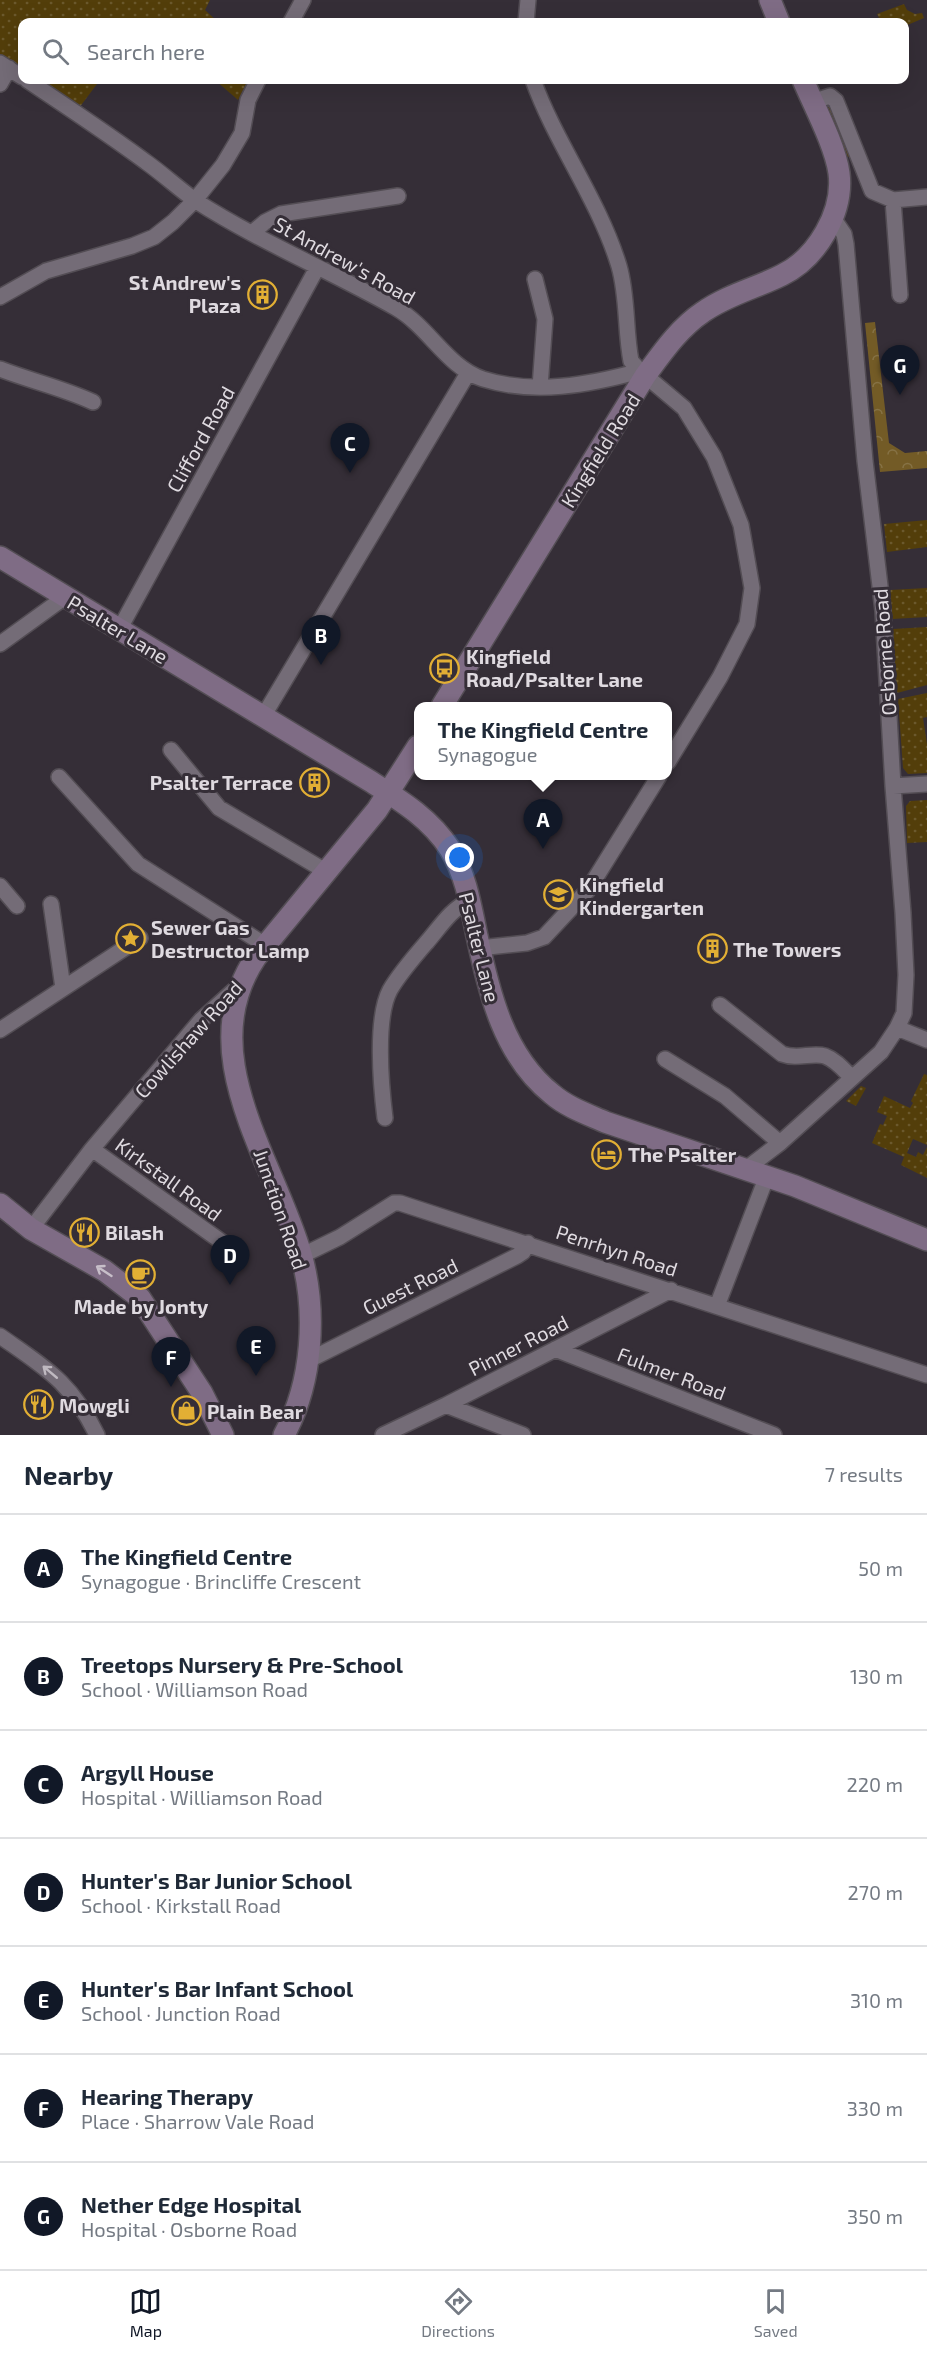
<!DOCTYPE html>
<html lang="en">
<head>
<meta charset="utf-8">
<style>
  :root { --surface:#fff; --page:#f6f6f7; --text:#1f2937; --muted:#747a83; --line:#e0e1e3; --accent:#111827 }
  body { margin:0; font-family:"Exo 2",sans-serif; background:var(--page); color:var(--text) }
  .you { position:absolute; left:460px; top:858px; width:21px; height:21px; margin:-15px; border:4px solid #fff; border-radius:50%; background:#1a73e8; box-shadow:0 0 0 9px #1a73e833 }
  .badge { display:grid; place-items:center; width:39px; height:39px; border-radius:50%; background:var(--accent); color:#fff; font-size:20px; font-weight:700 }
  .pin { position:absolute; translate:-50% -50px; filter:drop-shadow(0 2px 3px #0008) }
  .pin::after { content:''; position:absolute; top:32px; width:21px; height:18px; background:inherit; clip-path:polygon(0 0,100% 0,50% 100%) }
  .popup { position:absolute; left:414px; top:702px; width:258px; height:78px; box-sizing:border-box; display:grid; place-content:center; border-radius:12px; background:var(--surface); filter:drop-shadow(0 2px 4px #0005); font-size:20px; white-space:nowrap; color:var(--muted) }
  .popup b { font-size:22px; color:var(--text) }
  .popup::after { content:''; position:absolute; left:50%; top:100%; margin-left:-12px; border:12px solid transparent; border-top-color:var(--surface) }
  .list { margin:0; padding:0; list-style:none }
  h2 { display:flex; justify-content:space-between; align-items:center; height:78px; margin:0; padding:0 24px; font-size:26px }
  h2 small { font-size:20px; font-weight:400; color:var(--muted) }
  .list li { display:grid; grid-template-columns:39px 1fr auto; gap:18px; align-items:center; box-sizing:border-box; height:108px; padding:0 24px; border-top:2px solid var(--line) }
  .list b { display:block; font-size:22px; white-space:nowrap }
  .list p { margin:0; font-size:20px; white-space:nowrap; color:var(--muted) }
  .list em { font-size:20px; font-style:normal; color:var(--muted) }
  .icon { flex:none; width:33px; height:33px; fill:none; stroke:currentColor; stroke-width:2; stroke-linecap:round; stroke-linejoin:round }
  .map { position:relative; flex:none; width:927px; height:1435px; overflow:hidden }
  .search { position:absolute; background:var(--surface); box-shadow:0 6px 24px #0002; left:18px; right:18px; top:18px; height:66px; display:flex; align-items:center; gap:15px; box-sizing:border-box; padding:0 21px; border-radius:12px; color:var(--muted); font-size:22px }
  .sheet { height:834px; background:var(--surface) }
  nav { display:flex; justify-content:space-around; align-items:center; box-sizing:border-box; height:84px; border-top:2px solid var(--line); background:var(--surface); font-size:16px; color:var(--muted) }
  nav a { display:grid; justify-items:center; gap:3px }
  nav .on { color:var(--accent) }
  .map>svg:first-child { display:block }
  .grass { fill:url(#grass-dots) }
  .forest { fill:url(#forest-crowns) }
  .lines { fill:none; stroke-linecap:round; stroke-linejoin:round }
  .street-casing { stroke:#534d54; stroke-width:18 }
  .secondary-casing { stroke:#534d54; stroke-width:24 }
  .street { stroke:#746c77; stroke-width:15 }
  .secondary { stroke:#7f6c85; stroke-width:21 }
  .oneway { stroke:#c7bec9 }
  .oneway2 { stroke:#bfb9c0 }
  .labels { text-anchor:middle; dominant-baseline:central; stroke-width:6; stroke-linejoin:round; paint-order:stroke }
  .street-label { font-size:20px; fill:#dfdae0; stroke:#352e37 }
  .poi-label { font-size:20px; font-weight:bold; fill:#dfdae0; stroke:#352e37; text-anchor:start }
</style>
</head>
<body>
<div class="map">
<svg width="927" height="1435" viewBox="0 0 927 1435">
  <defs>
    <pattern id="grass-dots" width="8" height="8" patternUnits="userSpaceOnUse" patternTransform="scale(1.5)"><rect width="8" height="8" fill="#533e0a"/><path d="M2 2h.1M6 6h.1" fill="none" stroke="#6b592d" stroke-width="1.8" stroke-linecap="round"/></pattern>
    <pattern id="forest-crowns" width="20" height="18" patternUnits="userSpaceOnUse" patternTransform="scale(1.5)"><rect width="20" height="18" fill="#735b26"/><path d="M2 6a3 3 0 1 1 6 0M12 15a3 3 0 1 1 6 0" fill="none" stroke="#867245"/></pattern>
  </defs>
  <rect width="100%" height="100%" fill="#352e37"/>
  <!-- grass -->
  <path class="grass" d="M0,0H210L205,10L218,22H145L142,21L141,22H22V72L0,57Z
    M904,4L907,10L915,14L922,13L924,18L905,26L904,22H881L877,14Z
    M35,80H100L79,108Z
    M215,80H248L238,100Z
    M828,104L834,106L852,156L848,157L827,111Z
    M927,520V547L887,552L884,524Z
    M927,588V617L892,619L890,590Z
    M927,627V685L897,693L893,629Z
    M927,693V717L923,718L927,744V773L908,774L903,768L898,699Z
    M927,800V842L907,843L906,806L910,801Z
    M924,1074L927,1075V1145L913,1139L907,1153L916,1157L918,1152L923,1155L927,1147V1178L901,1165L904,1157L872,1143L880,1124L883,1125L887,1116L877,1112L884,1096L910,1108L913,1103L911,1101Z
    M861,1086L866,1088L856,1106L846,1101Z"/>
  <!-- forest -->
  <path class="forest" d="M875,322L889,443L905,453L927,451V468L880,472L865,323Z"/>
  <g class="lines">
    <defs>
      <path id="street" d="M291,22L303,0
        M526,22L528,0
        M0,63L22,77
        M27,80C67,107 107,133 146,162C163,174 179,189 196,201C260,242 331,271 396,308C429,327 447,367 483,379C534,395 589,385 640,371
        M533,80C556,144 599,200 619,266C628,297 625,330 631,361L640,371L684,408L714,457L741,525L752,588L747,624L720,677L668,762
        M0,84L9,68
        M812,102L830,96L836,101L872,191L893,200L927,197
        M893,200L900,295
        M252,233L265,222L281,214L398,196
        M535,279L545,319L540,387
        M0,297L46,271L132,246L154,237L173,222L195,200L223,165L242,133L248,100L258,80
        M0,369C31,381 63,388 93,402
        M119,630L317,268
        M0,644L65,597
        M264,715L468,373
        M171,750L219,808L327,872
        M59,777L138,864L265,945
        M893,786L927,784
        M0,886L17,906
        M51,904L63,988
        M479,948L527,943L544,937L588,890L659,776
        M720,1005L782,1054C798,1060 812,1052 825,1056C836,1060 844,1070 852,1078
        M897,1028L927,1040
        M0,1030L140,938
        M665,1059L725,1096L780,1143
        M385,1118C381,1086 375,1018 390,990C400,973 414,957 427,942C440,927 451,909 469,901
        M92,1149L222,1242
        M746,1169L780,1143L881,1052L897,1028L904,1013L906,975L903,913L893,786L883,611L865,461L846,244L844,234L833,218
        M31,1229L92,1149L201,1020L241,984
        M301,1256L340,1237L394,1203H400L927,1375
        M717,1306L767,1176
        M0,1336C47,1369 71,1382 97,1435
        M555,1349L774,1435
        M307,1361L517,1256L523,1252L528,1243
        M446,1405L523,1435
        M383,1435L446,1405L671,1290"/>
      <path id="secondary" d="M770,0L779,22
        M0,557L370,781C400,800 430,818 450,849C466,875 471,907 477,936C489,993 504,1056 552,1094C567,1107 587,1114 605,1122L795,1186L927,1240
        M442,706L645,376C662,353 679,328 703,312C727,295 756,288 782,275C817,258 844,212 839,173C835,145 814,106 803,80
        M0,1204L31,1229L105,1271L140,1298L202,1393L223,1435
        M284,1435C313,1382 317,1311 301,1254C274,1160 191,1053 256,957L377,810L418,746"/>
    </defs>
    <!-- street casing -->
    <use href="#street" class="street-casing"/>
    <!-- secondary casing -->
    <use href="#secondary" class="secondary-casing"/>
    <!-- street -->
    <use href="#street" class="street"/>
    <!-- secondary -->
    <use href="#secondary" class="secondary"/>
  </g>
  <!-- one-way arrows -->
  <defs><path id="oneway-shaft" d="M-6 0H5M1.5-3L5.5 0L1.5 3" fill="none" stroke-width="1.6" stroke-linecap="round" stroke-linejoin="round" transform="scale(1.5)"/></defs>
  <use class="oneway" href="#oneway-shaft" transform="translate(104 1271) rotate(-147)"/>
  <use class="oneway2" href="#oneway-shaft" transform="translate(50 1372) rotate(-140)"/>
  <!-- icons -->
  <defs>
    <symbol id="building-ring" viewBox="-11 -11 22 22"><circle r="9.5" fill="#352e37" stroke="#e2af34" stroke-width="1.5"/><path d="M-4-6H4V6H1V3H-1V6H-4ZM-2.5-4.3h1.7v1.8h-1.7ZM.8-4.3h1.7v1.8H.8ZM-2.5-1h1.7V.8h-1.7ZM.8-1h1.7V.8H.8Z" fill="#e2af34"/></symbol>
    <symbol id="bus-ring" viewBox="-11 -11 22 22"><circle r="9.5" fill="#352e37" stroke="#e2af34" stroke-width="1.5"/><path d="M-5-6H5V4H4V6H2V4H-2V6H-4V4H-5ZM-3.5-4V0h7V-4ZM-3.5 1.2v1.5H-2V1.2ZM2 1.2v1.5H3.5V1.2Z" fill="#e2af34"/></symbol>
    <symbol id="school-ring" viewBox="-11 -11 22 22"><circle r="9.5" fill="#352e37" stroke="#e2af34" stroke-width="1.5"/><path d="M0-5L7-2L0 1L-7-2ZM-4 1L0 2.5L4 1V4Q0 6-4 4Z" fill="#e2af34"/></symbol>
    <symbol id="sight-ring" viewBox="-11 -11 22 22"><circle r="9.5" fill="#352e37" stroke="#e2af34" stroke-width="1.5"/><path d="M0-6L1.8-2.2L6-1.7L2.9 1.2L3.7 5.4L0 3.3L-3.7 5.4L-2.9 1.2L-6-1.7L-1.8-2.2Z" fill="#e2af34"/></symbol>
    <symbol id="hotel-ring" viewBox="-11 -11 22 22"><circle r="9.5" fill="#352e37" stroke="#e2af34" stroke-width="1.5"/><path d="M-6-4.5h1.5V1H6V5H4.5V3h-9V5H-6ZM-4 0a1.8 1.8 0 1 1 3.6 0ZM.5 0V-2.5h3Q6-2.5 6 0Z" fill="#e2af34"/></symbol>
    <symbol id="restaurant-ring" viewBox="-11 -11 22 22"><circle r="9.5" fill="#352e37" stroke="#e2af34" stroke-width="1.5"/><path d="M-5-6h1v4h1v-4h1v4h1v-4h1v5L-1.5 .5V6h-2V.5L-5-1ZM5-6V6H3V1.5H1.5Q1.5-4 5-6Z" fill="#e2af34"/></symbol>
    <symbol id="cafe-ring" viewBox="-11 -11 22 22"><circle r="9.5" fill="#352e37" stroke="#e2af34" stroke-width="1.5"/><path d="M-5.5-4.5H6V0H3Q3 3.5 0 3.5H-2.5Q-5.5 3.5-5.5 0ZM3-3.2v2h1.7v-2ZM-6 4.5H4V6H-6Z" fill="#e2af34"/></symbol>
    <symbol id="shop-ring" viewBox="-11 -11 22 22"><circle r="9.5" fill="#352e37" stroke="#e2af34" stroke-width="1.5"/><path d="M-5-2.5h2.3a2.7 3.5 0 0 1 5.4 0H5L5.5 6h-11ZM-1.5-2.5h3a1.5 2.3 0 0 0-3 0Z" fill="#e2af34"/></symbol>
  </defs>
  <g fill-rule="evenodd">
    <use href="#building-ring" x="246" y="278" width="33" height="33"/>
    <use href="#bus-ring" x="428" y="652" width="33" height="33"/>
    <use href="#building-ring" x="298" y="766" width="33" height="33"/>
    <use href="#school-ring" x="542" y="878" width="33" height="33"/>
    <use href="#sight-ring" x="114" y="922" width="33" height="33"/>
    <use href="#building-ring" x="696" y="932" width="33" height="33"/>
    <use href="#hotel-ring" x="590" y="1138" width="33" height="33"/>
    <use href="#restaurant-ring" x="68" y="1216" width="33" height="33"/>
    <use href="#cafe-ring" x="124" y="1258" width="33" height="33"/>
    <use href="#restaurant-ring" x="22" y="1388" width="33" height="33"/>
    <use href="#shop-ring" x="170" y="1394" width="33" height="33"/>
  </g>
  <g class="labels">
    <!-- street labels -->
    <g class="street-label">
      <text transform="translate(345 260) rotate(29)">St Andrew's Road</text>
      <text transform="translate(200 439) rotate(-61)">Clifford Road</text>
      <text transform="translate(600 450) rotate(-58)">Kingfield Road</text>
      <text transform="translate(118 629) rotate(31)">Psalter Lane</text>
      <text transform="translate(884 652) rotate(-94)">Osborne Road</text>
      <text transform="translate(480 947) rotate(76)">Psalter Lane</text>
      <text transform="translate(188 1039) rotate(-48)">Cowlishaw Road</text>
      <text transform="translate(169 1179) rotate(36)">Kirkstall Road</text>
      <text transform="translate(281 1209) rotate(71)">Junction Road</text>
      <text transform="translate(617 1250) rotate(18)">Penrhyn Road</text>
      <text transform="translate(410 1286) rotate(-26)">Guest Road</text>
      <text transform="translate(518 1345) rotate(-27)">Pinner Road</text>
      <text transform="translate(672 1373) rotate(21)">Fulmer Road</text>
    </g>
    <!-- poi labels -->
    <g class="poi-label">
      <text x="241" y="282" text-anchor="end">St Andrew's<tspan x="241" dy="23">Plaza</tspan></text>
      <text x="466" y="656">Kingfield<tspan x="466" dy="23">Road/Psalter Lane</tspan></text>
      <text x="293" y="782" text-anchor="end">Psalter Terrace</text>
      <text x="579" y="884">Kingfield<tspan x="579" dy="23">Kindergarten</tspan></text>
      <text x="151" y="927">Sewer Gas<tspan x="151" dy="23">Destructor Lamp</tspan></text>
      <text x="733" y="949">The Towers</text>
      <text x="628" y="1154">The Psalter</text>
      <text x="105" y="1232">Bilash</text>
      <text x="141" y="1306" text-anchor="middle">Made by Jonty</text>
      <text x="59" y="1405">Mowgli</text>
      <text x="207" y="1411">Plain Bear</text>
    </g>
  </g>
</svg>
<div class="you"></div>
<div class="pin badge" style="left:543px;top:849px">A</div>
<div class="popup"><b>The Kingfield Centre</b>Synagogue</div>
<div class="pin badge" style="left:321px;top:665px">B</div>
<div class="pin badge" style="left:350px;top:473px">C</div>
<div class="pin badge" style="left:230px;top:1285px">D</div>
<div class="pin badge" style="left:256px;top:1376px">E</div>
<div class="pin badge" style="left:171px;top:1387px">F</div>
<div class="pin badge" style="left:900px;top:395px">G</div>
<div class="search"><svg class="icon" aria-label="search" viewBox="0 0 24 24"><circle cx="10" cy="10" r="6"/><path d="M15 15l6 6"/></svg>Search here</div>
</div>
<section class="sheet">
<h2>Nearby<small>7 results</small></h2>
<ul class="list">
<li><span class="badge">A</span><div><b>The Kingfield Centre</b><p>Synagogue · Brincliffe Crescent</p></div><em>50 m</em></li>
<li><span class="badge">B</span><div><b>Treetops Nursery &amp; Pre-School</b><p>School · Williamson Road</p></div><em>130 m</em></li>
<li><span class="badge">C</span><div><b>Argyll House</b><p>Hospital · Williamson Road</p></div><em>220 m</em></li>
<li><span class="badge">D</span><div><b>Hunter's Bar Junior School</b><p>School · Kirkstall Road</p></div><em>270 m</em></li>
<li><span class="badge">E</span><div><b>Hunter's Bar Infant School</b><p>School · Junction Road</p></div><em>310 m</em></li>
<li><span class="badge">F</span><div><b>Hearing Therapy</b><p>Place · Sharrow Vale Road</p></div><em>330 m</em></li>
<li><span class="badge">G</span><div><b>Nether Edge Hospital</b><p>Hospital · Osborne Road</p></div><em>350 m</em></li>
</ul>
</section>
<nav>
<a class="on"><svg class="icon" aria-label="map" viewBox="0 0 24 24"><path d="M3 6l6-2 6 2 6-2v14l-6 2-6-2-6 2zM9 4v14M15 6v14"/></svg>Map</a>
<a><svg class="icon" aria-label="directions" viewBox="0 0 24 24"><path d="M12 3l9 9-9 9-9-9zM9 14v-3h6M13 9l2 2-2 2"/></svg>Directions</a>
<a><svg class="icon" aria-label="saved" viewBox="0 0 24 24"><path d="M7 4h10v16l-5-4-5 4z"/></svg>Saved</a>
</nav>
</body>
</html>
